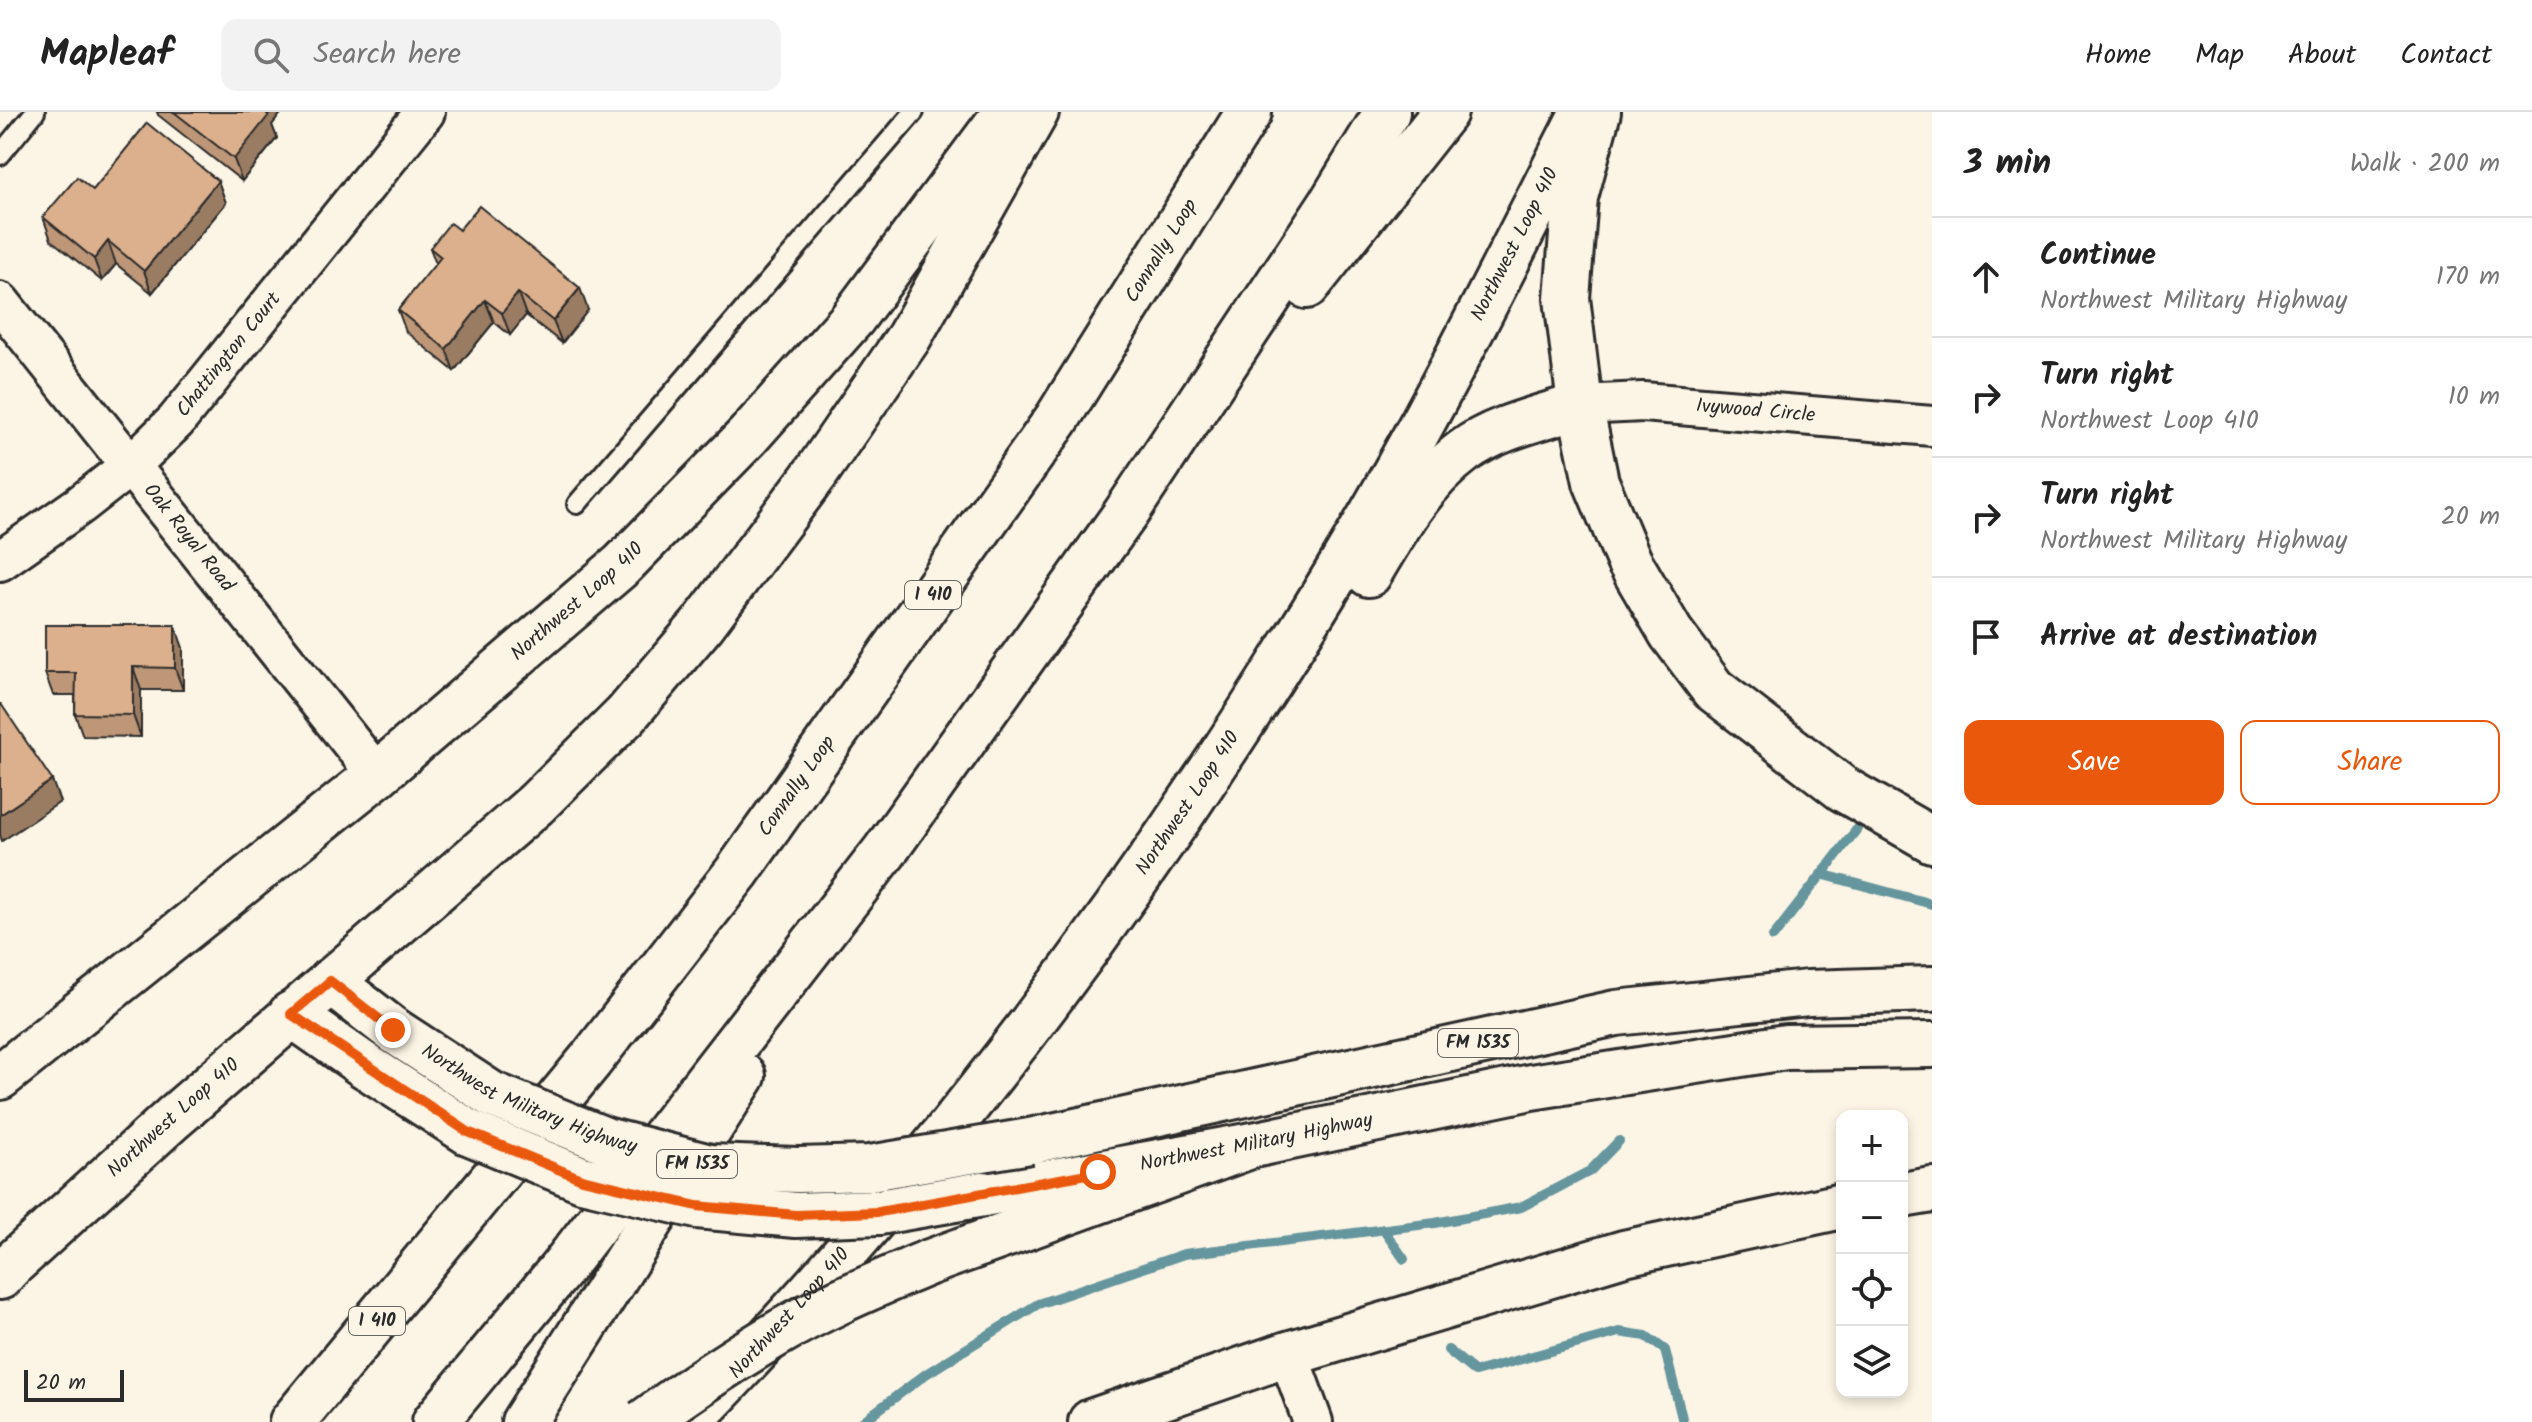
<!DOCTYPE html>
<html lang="en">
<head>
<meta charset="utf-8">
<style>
  :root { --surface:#fff; --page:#f2f2f2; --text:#222; --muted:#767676; --line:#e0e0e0; --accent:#ea580c }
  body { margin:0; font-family:Kalam,sans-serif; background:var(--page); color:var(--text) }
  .controls { position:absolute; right:24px; bottom:24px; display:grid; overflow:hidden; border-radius:16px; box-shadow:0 4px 12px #0003 }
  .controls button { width:72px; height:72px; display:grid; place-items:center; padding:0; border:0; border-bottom:2px solid var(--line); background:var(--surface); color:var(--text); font:40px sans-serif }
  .scale { position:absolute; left:24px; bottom:20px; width:100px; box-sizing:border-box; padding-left:8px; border:4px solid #2b2b2b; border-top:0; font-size:22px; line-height:28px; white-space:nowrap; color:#2b2b2b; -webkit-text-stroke:6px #fcf5e5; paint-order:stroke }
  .stop { position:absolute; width:24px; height:24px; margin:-18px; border:6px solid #ea580c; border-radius:50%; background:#fff }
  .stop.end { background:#ea580c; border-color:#fff; box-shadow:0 2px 8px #0008 }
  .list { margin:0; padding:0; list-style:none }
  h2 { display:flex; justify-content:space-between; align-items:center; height:104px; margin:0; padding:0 32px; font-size:34px }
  h2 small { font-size:26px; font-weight:400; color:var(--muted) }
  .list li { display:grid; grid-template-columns:52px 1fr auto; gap:24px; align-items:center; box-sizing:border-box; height:120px; padding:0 32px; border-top:2px solid var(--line) }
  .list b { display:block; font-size:30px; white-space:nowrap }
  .list p { margin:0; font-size:26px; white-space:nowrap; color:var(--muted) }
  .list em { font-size:26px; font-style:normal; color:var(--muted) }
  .actions { display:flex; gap:16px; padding:24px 32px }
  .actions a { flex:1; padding:18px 0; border:2px solid var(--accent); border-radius:16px; text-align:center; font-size:28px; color:var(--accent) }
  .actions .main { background:var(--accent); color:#fff }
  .icon { flex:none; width:44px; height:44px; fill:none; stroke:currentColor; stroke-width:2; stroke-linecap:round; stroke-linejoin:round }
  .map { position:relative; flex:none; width:1932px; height:1310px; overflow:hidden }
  header { display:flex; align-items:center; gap:48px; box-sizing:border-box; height:112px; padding:0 40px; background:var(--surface); border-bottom:2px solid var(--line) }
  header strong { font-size:38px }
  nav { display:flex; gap:44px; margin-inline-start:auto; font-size:28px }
  .search { width:560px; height:72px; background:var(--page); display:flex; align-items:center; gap:20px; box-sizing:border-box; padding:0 28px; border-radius:16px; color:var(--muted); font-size:30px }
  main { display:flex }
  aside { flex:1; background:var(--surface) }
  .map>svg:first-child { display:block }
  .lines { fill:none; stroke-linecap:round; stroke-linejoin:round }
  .stream { stroke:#65959d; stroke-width:10 }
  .service-casing { stroke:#2b2b2b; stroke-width:24 }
  .minor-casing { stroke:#2b2b2b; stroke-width:44 }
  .secondary-casing { stroke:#2b2b2b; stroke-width:50 }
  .primary-casing { stroke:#2b2b2b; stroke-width:50 }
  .motorway-casing { stroke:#2b2b2b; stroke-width:50 }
  .service { stroke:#fcf5e5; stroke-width:18 }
  .minor { stroke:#fcf5e5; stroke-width:38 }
  .secondary { stroke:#fcf5e5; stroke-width:44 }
  .primary { stroke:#fcf5e5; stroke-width:44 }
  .motorway { stroke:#fcf5e5; stroke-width:44 }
  .primary-bridge-casing { stroke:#2b2b2b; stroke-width:50; stroke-linecap:butt }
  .motorway-bridge-casing { stroke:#2b2b2b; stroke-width:50; stroke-linecap:butt }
  .primary-bridge { stroke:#fcf5e5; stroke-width:44 }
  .motorway-bridge { stroke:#fcf5e5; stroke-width:44 }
  .wall { fill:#bd9778; stroke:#2b2b2b; stroke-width:2 }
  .shaded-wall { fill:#9a7b62; stroke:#2b2b2b; stroke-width:2 }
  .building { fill:#dcb08c; stroke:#2b2b2b; stroke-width:2 }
  .route { stroke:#ea580c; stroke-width:10 }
  .labels { text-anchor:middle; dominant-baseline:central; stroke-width:8; stroke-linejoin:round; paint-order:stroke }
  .shield { fill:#fcf5e5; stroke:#6a6863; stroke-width:2 }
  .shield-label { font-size:18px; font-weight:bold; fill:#2b2b2b }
  .street-label { font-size:20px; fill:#2b2b2b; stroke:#fcf5e5 }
</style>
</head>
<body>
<header>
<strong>Mapleaf</strong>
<div class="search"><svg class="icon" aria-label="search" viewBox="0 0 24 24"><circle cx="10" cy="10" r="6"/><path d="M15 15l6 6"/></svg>Search here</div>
<nav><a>Home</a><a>Map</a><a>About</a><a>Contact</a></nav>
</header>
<main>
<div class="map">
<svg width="1932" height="1310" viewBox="0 0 1932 1310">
  <rect width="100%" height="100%" fill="#fcf5e5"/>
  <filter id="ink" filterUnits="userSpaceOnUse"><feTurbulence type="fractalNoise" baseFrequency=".0125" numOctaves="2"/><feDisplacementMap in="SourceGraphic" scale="16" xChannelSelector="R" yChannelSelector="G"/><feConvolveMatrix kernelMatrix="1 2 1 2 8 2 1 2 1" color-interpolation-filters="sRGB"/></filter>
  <g filter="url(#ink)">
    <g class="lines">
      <!-- stream -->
      <path class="stream" d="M1821,762L1932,792
        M1773,825L1857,717
        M1383,1117L1404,1147
        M1448,1238L1475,1260L1619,1220L1646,1224L1665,1238L1683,1310
        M862,1310L926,1262L1038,1192L1184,1142L1435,1111L1521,1095L1590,1059L1619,1029"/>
      <defs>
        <path id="service" d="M0,43L35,0
          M577,392L914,0"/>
        <g id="minor">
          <path id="s1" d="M0,190L377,663"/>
          <path id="s2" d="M1580,293L1643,290L1932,314"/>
          <path id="s3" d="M0,449L80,393L131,353L176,309L425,0"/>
          <path d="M1288,1242L1313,1310"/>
        </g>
        <g id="secondary">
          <path d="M1369,462C1395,418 1422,370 1464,339C1496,315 1542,306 1580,293"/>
          <path id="s4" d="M0,965L377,663L622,453L748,324L852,207L1006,0"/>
          <path id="s5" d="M0,1163L173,1006L536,692L626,603L703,512L816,361L909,225L1036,0"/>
          <path id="s6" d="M689,1310C941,1052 1156,760 1342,452C1430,306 1505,152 1583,0"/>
        </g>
        <g id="primary">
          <path d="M1598,0L1575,85L1567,186L1580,293L1596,370L1629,449L1671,521L1713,577L1843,677L1932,728"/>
          <path d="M330,869L393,918"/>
          <path d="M291,902L364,953"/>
          <path d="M1030,1029L1616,901L1808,881L1932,877"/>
          <path id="s7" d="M983,1082L1253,1033L1531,975L1786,935L1932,933"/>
          <path d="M1902,1083L1932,1078"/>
          <path d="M1091,1310L1288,1242L1624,1141L1842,1094"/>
        </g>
        <g id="motorway">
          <path d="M1307,174L1445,0"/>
          <path d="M927,1151L1253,1033"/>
          <path d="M0,1165L9,1155"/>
          <path id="s8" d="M292,1310L590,949L737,760L1057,307L1249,0"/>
          <path d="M435,1310L562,1156L885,739L1126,401L1332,90L1387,0"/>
          <path d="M524,1310L743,964"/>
        </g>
      </defs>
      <!-- service casing -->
      <use href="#service" class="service-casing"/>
      <!-- minor casing -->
      <use href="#minor" class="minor-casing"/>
      <!-- secondary casing -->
      <use href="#secondary" class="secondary-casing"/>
      <!-- primary casing -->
      <use href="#primary" class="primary-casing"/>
      <!-- motorway casing -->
      <use href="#motorway" class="motorway-casing"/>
      <!-- service -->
      <use href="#service" class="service"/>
      <!-- minor -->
      <use href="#minor" class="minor"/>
      <!-- secondary -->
      <use href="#secondary" class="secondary"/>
      <!-- primary -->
      <use href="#primary" class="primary"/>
      <!-- motorway -->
      <use href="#motorway" class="motorway"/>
      <defs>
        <g id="primary-bridge">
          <path id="s9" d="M393,918L491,982L605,1028L710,1055L798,1058L870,1056L1030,1029"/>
          <path d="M364,953L468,1020L582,1067L697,1094L796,1103L879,1100L983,1082"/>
        </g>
        <path id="motorway-bridge" d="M644,1310C686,1279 731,1249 777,1222C824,1194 876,1173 927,1151"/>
      </defs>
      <!-- primary-bridge casing -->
      <use href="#primary-bridge" class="primary-bridge-casing"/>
      <!-- motorway-bridge casing -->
      <use href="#motorway-bridge" class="motorway-bridge-casing"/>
      <!-- primary-bridge -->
      <use href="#primary-bridge" class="primary-bridge"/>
      <!-- motorway-bridge -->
      <use href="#motorway-bridge" class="motorway-bridge"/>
    </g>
    <!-- wall -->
    <path class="wall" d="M157,0H282L272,13L277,26L242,69L158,3Z
      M218,69L226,91L152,181L116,152L102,169L51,128L43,105L93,78Z
      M459,118L588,198L562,231L526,203L510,223L494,210L454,259L406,220L398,198L436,152L430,136Z
      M183,536V578H141V625L83,624L75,602V583H53L45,561Z"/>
    <!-- shaded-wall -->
    <path class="shaded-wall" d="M261,0H282L272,13L277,26L242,69L234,47Z
      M218,69L226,91L152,181L144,159Z
      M108,129L116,152L102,169L94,147Z
      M580,176L588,198L562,231L553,209Z
      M518,181L526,203L510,223L502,201Z
      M485,188L494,210L454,259L446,237Z
      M175,513L183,536V578L175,556Z
      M133,555L141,578V625L133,603Z
      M52,668L60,690L2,729L0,723V703Z"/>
    <!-- building -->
    <path class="building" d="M174,0H264L269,3L234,47Z
      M147,11L218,69L144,159L108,129L94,147L43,105L77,65L93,78Z
      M479,94L580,176L553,209L518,181L502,201L485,188L446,237L398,198L441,145L430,136L450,111L459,118Z
      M45,513H175V556L133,555V603L75,602L76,561H45Z
      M0,592H1L52,668L0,703Z"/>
  </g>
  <g class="lines" filter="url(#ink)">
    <!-- route -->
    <path class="route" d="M393,918L330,869L291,902L468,1020L582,1067L697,1094L796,1103L879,1100L1098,1060"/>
  </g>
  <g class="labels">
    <!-- shield labels -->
    <g class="shield">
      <rect x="905" y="469" width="56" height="28" rx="6"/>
      <rect x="1438" y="917" width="80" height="28" rx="6"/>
      <rect x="657" y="1038" width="80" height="28" rx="6"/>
      <rect x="349" y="1195" width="56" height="28" rx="6"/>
    </g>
    <g class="shield-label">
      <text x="933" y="483">I 410</text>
      <text x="1478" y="931">FM 1535</text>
      <text x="697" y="1052">FM 1535</text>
      <text x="377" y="1209">I 410</text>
    </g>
    <!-- street labels -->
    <g class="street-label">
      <text stroke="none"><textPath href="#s6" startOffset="1444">Northwest Loop 410</textPath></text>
      <text stroke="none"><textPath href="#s8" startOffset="1460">Connally Loop</textPath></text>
      <text stroke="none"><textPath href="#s3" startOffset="310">Chattington Court</textPath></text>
      <text stroke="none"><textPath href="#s2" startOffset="176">Ivywood Circle</textPath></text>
      <text stroke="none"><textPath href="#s1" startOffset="302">Oak Royal Road</textPath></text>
      <text stroke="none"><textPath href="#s4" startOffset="748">Northwest Loop 410</textPath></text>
      <text stroke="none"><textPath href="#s8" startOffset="812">Connally Loop</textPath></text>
      <text stroke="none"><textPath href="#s6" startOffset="796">Northwest Loop 410</textPath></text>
      <text stroke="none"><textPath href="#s9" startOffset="154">Northwest Military Highway</textPath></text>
      <text stroke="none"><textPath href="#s5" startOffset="234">Northwest Loop 410</textPath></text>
      <text stroke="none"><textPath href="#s7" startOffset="278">Northwest Military Highway</textPath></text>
      <text stroke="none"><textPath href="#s6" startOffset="148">Northwest Loop 410</textPath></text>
    </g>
  </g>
</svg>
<div class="controls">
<button>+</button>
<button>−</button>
<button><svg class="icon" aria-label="locate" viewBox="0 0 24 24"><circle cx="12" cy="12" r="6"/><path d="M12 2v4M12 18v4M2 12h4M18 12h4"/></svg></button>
<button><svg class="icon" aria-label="layers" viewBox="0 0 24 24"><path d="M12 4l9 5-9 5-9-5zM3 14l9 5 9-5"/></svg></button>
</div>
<div class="scale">20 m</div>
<div class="stop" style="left:1098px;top:1060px"></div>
<div class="stop end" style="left:393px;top:918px"></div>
</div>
<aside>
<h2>3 min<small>Walk · 200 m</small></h2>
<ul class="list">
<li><svg class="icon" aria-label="ahead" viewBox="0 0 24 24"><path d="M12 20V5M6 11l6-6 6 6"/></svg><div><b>Continue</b><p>Northwest Military Highway</p></div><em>170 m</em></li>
<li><svg class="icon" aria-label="right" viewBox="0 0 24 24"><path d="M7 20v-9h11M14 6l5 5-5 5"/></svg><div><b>Turn right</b><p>Northwest Loop 410</p></div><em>10 m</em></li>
<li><svg class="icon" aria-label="right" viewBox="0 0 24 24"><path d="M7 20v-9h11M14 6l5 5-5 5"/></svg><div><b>Turn right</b><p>Northwest Military Highway</p></div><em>20 m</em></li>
<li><svg class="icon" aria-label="arrive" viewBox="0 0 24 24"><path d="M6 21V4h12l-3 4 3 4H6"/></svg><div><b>Arrive at destination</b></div></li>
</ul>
<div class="actions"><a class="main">Save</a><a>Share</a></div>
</aside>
</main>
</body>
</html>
